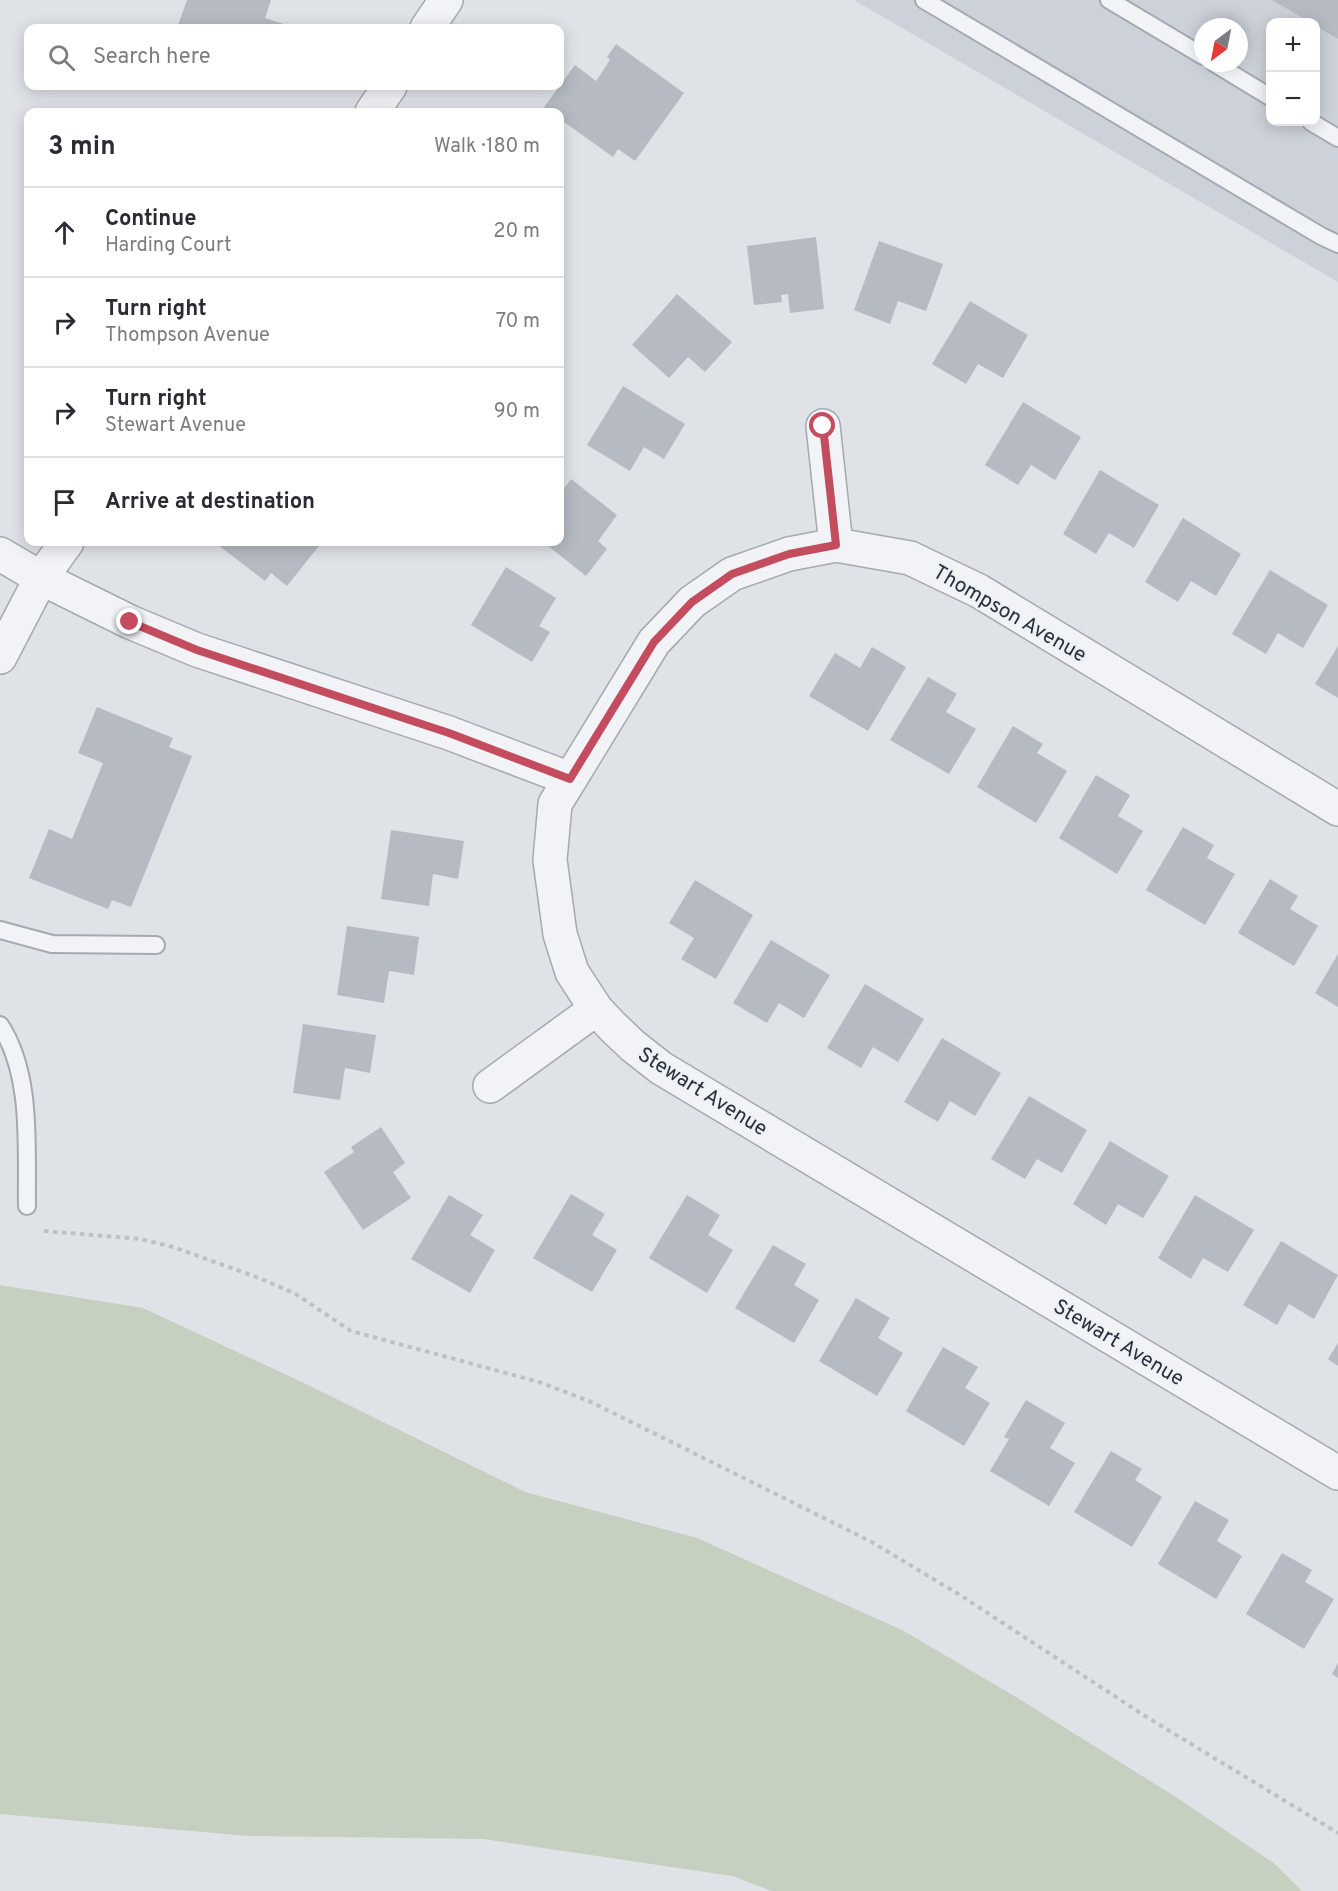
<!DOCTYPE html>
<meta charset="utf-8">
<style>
:root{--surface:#fff;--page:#f7f7f7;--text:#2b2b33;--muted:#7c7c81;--line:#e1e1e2}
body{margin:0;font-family:Overpass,sans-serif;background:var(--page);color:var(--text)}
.controls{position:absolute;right:18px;top:18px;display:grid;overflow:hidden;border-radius:12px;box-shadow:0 3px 15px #0003}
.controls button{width:54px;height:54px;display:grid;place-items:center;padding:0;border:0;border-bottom:2px solid var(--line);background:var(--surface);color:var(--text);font:30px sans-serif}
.compass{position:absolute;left:1194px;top:18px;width:54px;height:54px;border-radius:50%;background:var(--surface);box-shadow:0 3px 15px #0003;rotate:212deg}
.stop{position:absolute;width:18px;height:18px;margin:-14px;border:4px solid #c44c5f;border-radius:50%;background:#fff}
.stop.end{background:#c44c5f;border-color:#fff;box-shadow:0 2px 6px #0008}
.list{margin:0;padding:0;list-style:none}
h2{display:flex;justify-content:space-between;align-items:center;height:78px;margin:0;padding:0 24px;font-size:26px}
h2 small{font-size:20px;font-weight:400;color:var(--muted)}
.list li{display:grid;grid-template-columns:39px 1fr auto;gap:18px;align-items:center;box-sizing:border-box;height:90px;padding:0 24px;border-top:2px solid var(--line)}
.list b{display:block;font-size:22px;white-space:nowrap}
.list p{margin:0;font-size:20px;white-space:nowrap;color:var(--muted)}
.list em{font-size:20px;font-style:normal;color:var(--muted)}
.icon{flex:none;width:33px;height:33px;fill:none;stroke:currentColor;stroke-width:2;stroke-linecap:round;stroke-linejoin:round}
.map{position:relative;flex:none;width:1338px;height:1891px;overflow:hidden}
.search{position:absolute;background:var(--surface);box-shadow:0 3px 15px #0003;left:24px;top:24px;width:540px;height:66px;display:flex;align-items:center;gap:15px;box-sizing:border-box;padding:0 21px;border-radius:12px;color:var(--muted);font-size:22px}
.panel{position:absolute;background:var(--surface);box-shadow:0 3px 15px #0003;left:24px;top:108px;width:540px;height:438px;border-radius:12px}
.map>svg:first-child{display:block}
.built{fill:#cdd1d9;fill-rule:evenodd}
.green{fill:#c5d0c0}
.building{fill:#b6bbc3}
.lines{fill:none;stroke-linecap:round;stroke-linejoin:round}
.service-casing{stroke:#a5a9b1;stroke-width:20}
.minor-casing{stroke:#a5a9b1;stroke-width:36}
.path{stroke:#bdc0c6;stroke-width:4;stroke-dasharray:4.5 4.5;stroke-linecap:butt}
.service{stroke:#f1f3f6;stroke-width:16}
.minor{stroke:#f1f3f6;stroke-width:33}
.route{stroke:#c44c5f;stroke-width:8}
.labels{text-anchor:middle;stroke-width:4.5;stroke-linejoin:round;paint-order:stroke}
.street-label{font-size:21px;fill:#29303d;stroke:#eef1f5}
</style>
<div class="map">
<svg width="1338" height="1891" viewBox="0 0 1338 1891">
<rect width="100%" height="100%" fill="#dfe2e7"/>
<!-- built -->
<path class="built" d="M854,0H1338V282ZM1270,22H1316V122H1270ZM1203,27H1239V63H1203Z"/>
<!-- green -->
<path class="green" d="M0,1285L143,1308L306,1384L525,1492L697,1538L902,1630L1016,1697L1179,1799L1275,1864L1302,1891H772L732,1876L483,1839L248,1836L0,1814Z"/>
<!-- building -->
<path class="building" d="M187,0H271L265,18L290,26L289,28H177Z
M1272,0H1338V39L1316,26V22H1310Z
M616,44L684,93L635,161L618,149L613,157L560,119V112H551L544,107L575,65L596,81L610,60L607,57Z
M816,237L824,309L790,313L788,294L781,295L782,302L754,305L747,246Z
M879,241L943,264L926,311L898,301L890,324L854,310Z
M677,294L732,342L705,372L688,357L669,378L632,345Z
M970,301L1028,335L1003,378L978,364L966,384L932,364Z
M623,386L685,424L664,459L644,447L630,471L587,445Z
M1023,402L1081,437L1055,480L1031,465L1018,485L985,465Z
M1100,470L1159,505L1134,548L1109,533L1096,554L1063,534Z
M571,479L617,515L598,541L607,549L586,576L543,542H560V494Z
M1183,518L1241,554L1216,596L1191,581L1178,602L1145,582Z
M214,542H322L287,586L271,573L265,581Z
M506,567L556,598L539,626L550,632L532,662L471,625Z
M1270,570L1328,605L1303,648L1278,633L1266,654L1232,634Z
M1338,646V698L1315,684Z
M872,647L906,667L868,731L809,696L835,653L860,668Z
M928,677L957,694L946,712L976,729L949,774L890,740Z
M97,707L173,738L169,747L192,756L131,907L112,900L108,909L29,878L49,829L72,839L103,763L78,753Z
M1013,726L1043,744L1037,753L1067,771L1036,823L977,787Z
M1096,775L1130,795L1118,816L1143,831L1117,874L1059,838Z
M1183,827L1214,845L1207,858L1235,874L1205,925L1146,890Z
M391,830L464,841L458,879L433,874L429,906L381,899Z
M1270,879L1298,896L1290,909L1318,926L1294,966L1238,933Z
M695,880L753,915L716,979L681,959L694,938L669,923Z
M347,926L419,937L414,975L389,971L384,1003L337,995Z
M771,940L830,975L804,1018L779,1003L767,1023L733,1003Z
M1338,954V1007L1315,993Z
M865,984L924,1019L898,1062L873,1047L861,1068L827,1048Z
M303,1024L376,1035L370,1073L345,1068L340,1100L293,1093Z
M942,1038L1001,1073L975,1116L950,1101L938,1122L904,1102Z
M1029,1096L1087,1130L1062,1173L1037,1159L1025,1179L991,1159Z
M381,1127L405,1163L393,1172L411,1198L363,1230L324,1172L354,1152L351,1147Z
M1110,1141L1169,1176L1143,1218L1118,1204L1106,1225L1073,1204Z
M571,1194L605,1214L592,1235L617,1250L592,1292L533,1258Z
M449,1195L483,1215L470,1235L495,1250L470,1293L411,1259Z
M687,1195L720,1215L708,1235L733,1250L707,1293L649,1258Z
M1195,1195L1254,1230L1228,1272L1203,1258L1191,1279L1158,1258Z
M1281,1241L1338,1275L1314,1319L1289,1304L1277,1325L1243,1305Z
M773,1245L806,1264L794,1285L819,1300L794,1343L735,1308Z
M856,1298L890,1318L878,1338L903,1353L877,1396L819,1361Z
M1338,1343V1366L1328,1359Z
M943,1347L978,1367L965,1388L990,1403L964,1446L906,1411Z
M1026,1400L1065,1423L1050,1448L1075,1463L1049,1506L990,1471L1009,1439L1004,1437Z
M1111,1451L1142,1469L1135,1480L1162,1497L1132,1547L1074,1512Z
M1195,1501L1229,1520L1217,1541L1242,1556L1216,1599L1158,1564Z
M1282,1553L1312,1570L1305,1582L1334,1599L1304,1649L1246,1614Z
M1338,1663V1678L1332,1674Z"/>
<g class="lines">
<!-- service casing -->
<g class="service-casing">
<path id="service" d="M924,0L1321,236L1338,244
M1109,0L1203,56
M1214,63L1270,97
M1311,122L1338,138
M0,930L52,944L156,945
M0,1025C33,1075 26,1149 27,1206"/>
</g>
<!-- minor casing -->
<g class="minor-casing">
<path id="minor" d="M427,28L446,0
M372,112L390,86
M823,426L836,545
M0,554L41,578L130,622L197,650L449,733L570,779
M0,657L41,578L67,542
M1338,809L979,591L910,558L836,545L789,554L732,574L692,602L654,642L555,804L550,860L560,934L572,972L596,1009L612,1026L633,1046L661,1068L1338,1473
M490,1086L596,1009"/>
</g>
<!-- path -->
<path class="path" d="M44,1231L140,1239L173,1247L259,1278L294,1293L351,1331L539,1382L589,1401L870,1541L960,1595L1145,1716L1338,1833"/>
<!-- service -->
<use href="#service" class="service"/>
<!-- minor -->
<use href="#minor" class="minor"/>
</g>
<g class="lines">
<!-- route -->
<path class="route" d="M130,622L197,650L449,733L570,779L654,642L692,602L732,574L789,554L836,545L823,426"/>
</g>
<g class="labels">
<!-- street labels -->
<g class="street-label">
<text transform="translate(1010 613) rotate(30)" y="7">Thompson Avenue</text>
<text transform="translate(703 1091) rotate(32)" y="7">Stewart Avenue</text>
<text transform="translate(1119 1342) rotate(31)" y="7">Stewart Avenue</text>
</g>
</g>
</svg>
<div class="controls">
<button>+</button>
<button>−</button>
</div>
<svg class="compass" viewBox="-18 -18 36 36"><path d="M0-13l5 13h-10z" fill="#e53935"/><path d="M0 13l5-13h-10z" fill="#7c7c81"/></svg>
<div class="stop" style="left:823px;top:426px"></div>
<div class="stop end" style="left:130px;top:622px"></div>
<div class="search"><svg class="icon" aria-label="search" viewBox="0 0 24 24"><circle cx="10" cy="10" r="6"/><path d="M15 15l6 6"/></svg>Search here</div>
<section class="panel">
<h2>3 min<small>Walk · 180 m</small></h2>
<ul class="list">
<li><svg class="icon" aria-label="ahead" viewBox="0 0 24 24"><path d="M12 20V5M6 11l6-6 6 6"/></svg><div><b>Continue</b><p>Harding Court</p></div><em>20 m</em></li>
<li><svg class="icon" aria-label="right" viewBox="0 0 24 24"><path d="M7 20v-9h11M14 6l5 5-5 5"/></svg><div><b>Turn right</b><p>Thompson Avenue</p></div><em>70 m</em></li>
<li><svg class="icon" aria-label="right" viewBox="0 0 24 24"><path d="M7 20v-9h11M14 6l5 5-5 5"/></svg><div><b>Turn right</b><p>Stewart Avenue</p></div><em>90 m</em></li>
<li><svg class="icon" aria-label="arrive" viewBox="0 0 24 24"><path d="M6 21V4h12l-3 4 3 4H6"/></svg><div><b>Arrive at destination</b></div></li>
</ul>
</section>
</div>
